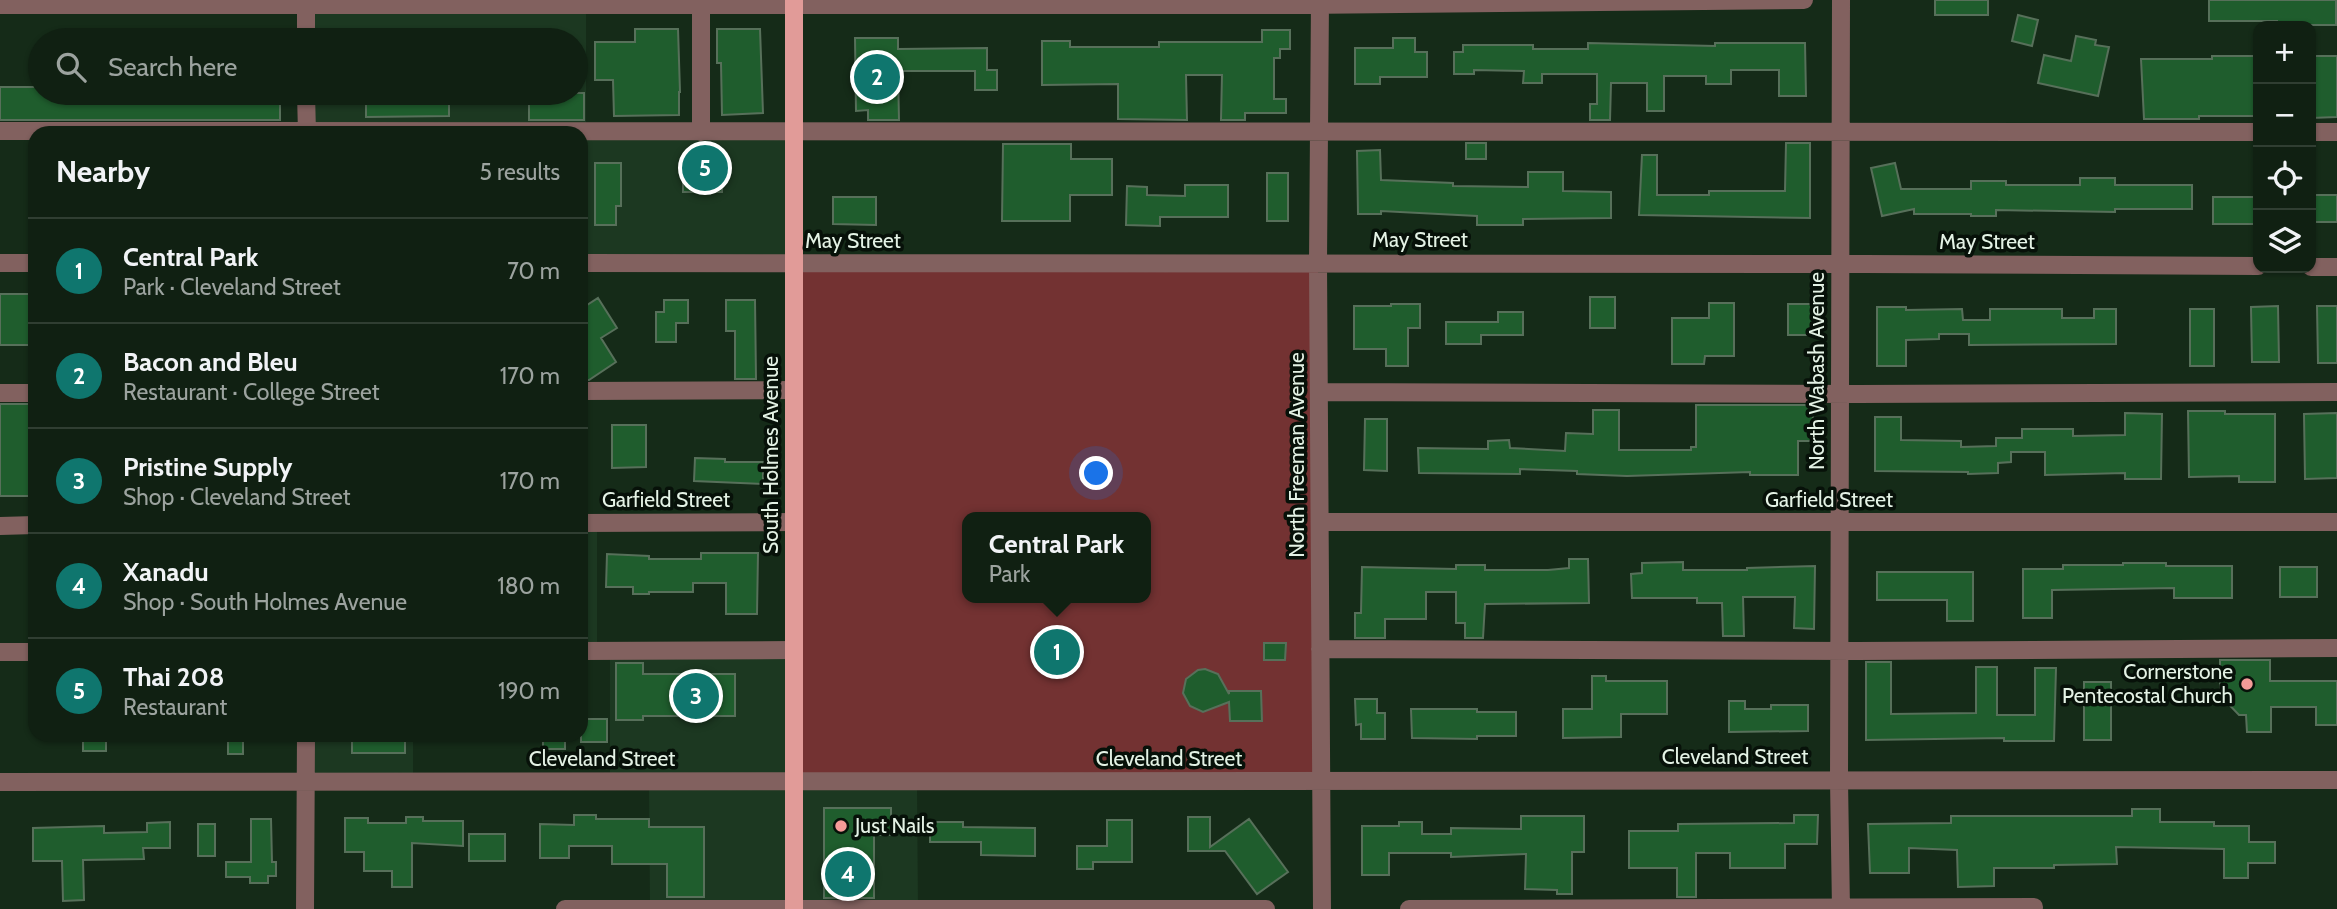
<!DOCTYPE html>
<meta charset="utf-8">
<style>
:root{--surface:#102012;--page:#1e2d20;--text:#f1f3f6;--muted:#9ca39f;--line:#303e32;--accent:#0f766e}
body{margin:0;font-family:Cabin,sans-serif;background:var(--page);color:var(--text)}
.controls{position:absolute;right:21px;top:21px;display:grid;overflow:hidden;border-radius:14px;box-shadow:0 2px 5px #0004}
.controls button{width:63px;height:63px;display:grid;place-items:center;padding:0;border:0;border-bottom:2px solid var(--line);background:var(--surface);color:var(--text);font:35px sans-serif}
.you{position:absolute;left:1097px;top:474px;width:24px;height:24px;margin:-18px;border:5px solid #fff;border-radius:50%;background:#1a73e8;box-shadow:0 0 0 10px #1a73e833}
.badge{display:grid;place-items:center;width:46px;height:46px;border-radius:50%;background:var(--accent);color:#fff;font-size:23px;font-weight:700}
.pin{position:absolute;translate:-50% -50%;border:4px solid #fff;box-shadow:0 2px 7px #0006}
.popup{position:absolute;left:962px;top:512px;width:189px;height:91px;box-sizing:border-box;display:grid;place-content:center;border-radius:14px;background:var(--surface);filter:drop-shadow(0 2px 5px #0005);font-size:23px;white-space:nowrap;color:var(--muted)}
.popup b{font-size:26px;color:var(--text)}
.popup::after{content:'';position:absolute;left:50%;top:100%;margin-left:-14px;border:14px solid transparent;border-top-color:var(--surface)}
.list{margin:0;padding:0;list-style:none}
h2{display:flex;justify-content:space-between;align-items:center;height:91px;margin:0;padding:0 28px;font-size:30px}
h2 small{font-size:23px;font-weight:400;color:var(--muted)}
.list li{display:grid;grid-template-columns:46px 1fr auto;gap:21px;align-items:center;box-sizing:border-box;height:105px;padding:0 28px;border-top:2px solid var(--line)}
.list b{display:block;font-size:26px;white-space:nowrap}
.list p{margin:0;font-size:23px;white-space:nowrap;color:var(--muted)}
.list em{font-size:23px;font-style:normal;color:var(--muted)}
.icon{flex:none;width:38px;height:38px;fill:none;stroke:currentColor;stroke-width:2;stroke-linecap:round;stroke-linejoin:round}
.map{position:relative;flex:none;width:2337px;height:909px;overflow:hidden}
.search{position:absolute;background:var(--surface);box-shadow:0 2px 5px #0004;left:28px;top:28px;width:560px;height:77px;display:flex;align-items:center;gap:18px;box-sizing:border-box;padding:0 24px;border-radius:38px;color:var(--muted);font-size:26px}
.panel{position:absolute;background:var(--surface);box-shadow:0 2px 5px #0004;left:28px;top:126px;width:560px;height:616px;border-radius:21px}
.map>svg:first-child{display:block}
.built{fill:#1c3821}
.green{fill:#733232;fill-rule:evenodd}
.building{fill:#1f5d2d;stroke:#57705a;stroke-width:2}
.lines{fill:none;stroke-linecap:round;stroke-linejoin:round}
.minor{stroke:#82615f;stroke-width:18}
.major{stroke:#e19b98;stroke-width:18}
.poi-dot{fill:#f59b98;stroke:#071109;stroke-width:2.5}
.labels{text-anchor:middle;stroke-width:7;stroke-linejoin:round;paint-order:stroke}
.street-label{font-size:21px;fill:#e4f2e5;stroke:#071109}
.poi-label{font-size:21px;fill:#e4f2e5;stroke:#071109;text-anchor:end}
</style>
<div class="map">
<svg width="2337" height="909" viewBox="0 0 2337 909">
<rect width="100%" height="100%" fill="#152b18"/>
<!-- built -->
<path class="built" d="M306,0L586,6V132H793V263H581V133H306V93H576V40H306Z
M581,523H597V651H581Z
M610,650H794L917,782L918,908L650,909L649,783L610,782Z
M306,735H413V782H306Z"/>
<!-- green -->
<path class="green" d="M793,263H1318L1320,782H795ZM968,517H1146V598H968Z"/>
<!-- building -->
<path class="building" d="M1935,0H1988V15H1935Z
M2209,0H2336V25H2277V21H2209Z
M2018,15L2038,20L2032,46L2012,41Z
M635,29H678L680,92H679V115L614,116L613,80H595V42H635Z
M717,29H760L763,113L722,115L721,63H717Z
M1262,30H1290V49H1280V58H1274V99H1286V113H1245V120H1221L1222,75H1186L1187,120L1118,119V84L1042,85V41H1070V47H1159V42H1262Z
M2076,36L2096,40L2095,45L2109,47L2098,96L2038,83L2044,55L2071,61Z
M855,38H898V49L987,48V70H997V90H975V71H898L899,120H868V110L856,111Z
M1393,38H1415V52H1427V77H1380V84H1355V48H1393Z
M1588,43L1715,46V43H1805L1806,96H1779V70H1731V84H1706V76H1664V111H1647V83H1611L1610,120H1590V104H1597V74H1542V83H1523L1524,71L1474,70V74H1454V52H1463V45H1533V49H1588Z
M2212,56H2258V116H2199V119H2144L2141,59H2212Z
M2311,56H2337V117L2311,118Z
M0,87H40V93H280V120H0Z
M366,93H449V116L366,117Z
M529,93H584V120H529Z
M1466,143H1486V159H1466Z
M1786,143H1810V218L1639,215L1642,155H1657V195H1709V191H1785Z
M1003,144H1071V159H1112V195H1070V221H1002Z
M1380,150L1381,180L1453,183V186L1528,187V172H1563V191L1611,192V218L1523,219V225H1477V216L1381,211V214H1358L1357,151Z
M688,152L723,153L722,192H683V166H687Z
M595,163H621V206H616V225H595Z
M1895,163L1901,189H1971V181H2006V185H2080V178H2115V185H2192V209H2115V212L1996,210V216H1971V214H1914V209L1882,216L1871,168Z
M1267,173H1288V221H1267Z
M1185,185H1228V217H1160V226L1126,225L1127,186L1147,187V195L1185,196Z
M2311,195H2337V222H2311Z
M833,197H876V225L833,224Z
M2213,197H2258V224H2213Z
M0,294H35V345H0Z
M1590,297H1615V328H1590Z
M598,298L617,328L601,338L616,362L589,380H581V309Z
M664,300H688V323H676V342H656V312H664Z
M726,300H755L756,379H735V331H726Z
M1709,303H1734V356H1705L1704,364H1672V318H1709Z
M1391,304H1420V328H1408V366H1386V349H1354V306H1391Z
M1788,304H1820V335H1788Z
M2278,306L2279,362H2252L2251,307Z
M2317,306H2337V363H2318Z
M1877,307H1906V310L1962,309L1963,320H1990V309H2062V318H2094V309H2116V344L1969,345V334H1939V339L1906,340V366H1877Z
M2190,309H2214V366H2190Z
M1498,312H1523V335H1481V344H1446V322H1498Z
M0,404H29V496H0Z
M1696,405H1813V441H1798V475H1750V472L1627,476L1577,474V471L1520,469V474L1419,473L1418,448L1488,449V441L1509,440L1510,448L1565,451L1566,433L1593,434V410H1619V450H1691V447H1696Z
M2188,411H2225V414H2275V482H2239V476L2189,477Z
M2125,413L2162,414L2161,479H2125V473L2045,475V452H2011V462L1998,463V473L1968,474V472L1875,471V417H1901V440L1961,441V447L1996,446V438H2022V429H2073V436L2125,435Z
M2337,413V478L2305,479L2304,414Z
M1365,419H1387V471L1364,470Z
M612,425H646V467L612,468Z
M695,458L725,459V462H763V484L694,481Z
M701,553H758L757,614H726V583H693V592H649V594H633V587H606L607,554L649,556V559H701Z
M1569,559H1588L1589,603L1485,604L1483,638H1465V623H1456V592H1426V619H1385V638H1355V613H1361L1362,567L1456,569V565H1485V570H1548L1569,568Z
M1683,562V570H1747V568L1815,566L1814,629L1794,628L1795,597H1743L1744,636H1723L1722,603H1697V598H1632L1631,574L1642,573V563Z
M2123,563H2166V566H2232V598H2174V588L2052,590V618H2023V569H2063V565H2123Z
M2280,567H2317V597H2280Z
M1877,572H1973V621H1947V600H1877Z
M1264,643H1286L1285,660H1264Z
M2220,660H2270V681H2337V725H2316V707H2271V732H2247L2246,715H2239L2220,695Z
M1866,662H1891V714L1976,713V667H1997V715H2035V668H2056L2054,741H2004V738L1866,740Z
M616,663H643V674H735V716H643V720H616Z
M1205,669L1218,674L1229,694V691H1261L1262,721H1230L1229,702L1203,712L1190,706L1183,693L1186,679L1198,670Z
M1592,676H1606V681H1667V714H1621V737L1563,738V709H1592Z
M2084,682H2111V740H2084Z
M1355,699H1377V713H1385V739H1361V724L1356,725Z
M1729,701H1745V709H1771V705H1808V731L1729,732Z
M1411,709H1477V712H1516V736H1477V739L1412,738Z
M581,719H607V742H581Z
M83,735H106V751H83Z
M228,735H243V754H228Z
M352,735H405V753H352Z
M543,735H565V749H543Z
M824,808H891V835H874V898H824Z
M2132,809H2160V822H2214V826H2249V842H2275V863H2248V878H2224V849L2116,847L2117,864L2054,865V868H1994V886L1958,887L1957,850L1909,848V873H1870L1868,824L1951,823V816H2132Z
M574,815H596V819H649V827H704V897H667V864H612V846H569V858H540V824L574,825Z
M1794,815H1818L1817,844H1785V868H1730V853H1696V897H1677V868H1629V831H1678V824L1794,823Z
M1521,816H1584V852H1572V894H1557V890L1525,889L1526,854L1451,857V853H1389V875H1362V826H1399V822H1422V834H1451V828L1521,829Z
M406,817H423V821H463V846L412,843V887H392V871H364V852H345V818H368V823H406Z
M1188,817H1210V847L1249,819L1288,872L1257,894L1225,851H1188Z
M251,819H271L272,862H276V876H268V883H250V877H226V862H251Z
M1107,820H1132V862H1093V869H1077V846H1107Z
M170,822V848H143L144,859L83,860L84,900L63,901L62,861H33V828L104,826V833L147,832V823Z
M930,822H963V827L1035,828V856L981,855V842H930Z
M198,824H215V856H198Z
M469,834H505V861H469Z"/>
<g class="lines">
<!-- minor -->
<path class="minor" d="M306,0V40
M1320,0L1318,263L1322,909
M1841,0L1839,780L1841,909
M0,5H1300L1804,0
M306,93L307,133
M0,131L2258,132
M701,132V5
M2311,132H2337
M0,263H35
M581,263L1864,264L2258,266
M2311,267H2337
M581,391L793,390
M1320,392L1858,394L2337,392
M0,393H35
M1321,522H2337
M581,523L794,522
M0,526L35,525
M1320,649L1857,651L2337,648
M581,651L794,650
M0,652H35
M0,782L2337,780
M305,909L306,735
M565,909H1266
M1409,909L2034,907"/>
<!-- major -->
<path class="major" d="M794,0V909"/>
</g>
<!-- markers -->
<g class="poi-dot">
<circle cx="2247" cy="684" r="7"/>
<circle cx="841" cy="826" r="7"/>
</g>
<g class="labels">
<!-- street labels -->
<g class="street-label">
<text x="1420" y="247">May Street</text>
<text x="853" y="248">May Street</text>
<text x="1987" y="249">May Street</text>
<text transform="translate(1817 371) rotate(-90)" y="7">North Wabash Avenue</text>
<text transform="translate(771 455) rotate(-90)" y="7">South Holmes Avenue</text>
<text transform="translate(1297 455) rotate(-90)" y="7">North Freeman Avenue</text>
<text x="666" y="507">Garfield Street</text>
<text x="1829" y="507">Garfield Street</text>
<text x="1735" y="764">Cleveland Street</text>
<text x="602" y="766">Cleveland Street</text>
<text x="1169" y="766">Cleveland Street</text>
</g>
<!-- poi labels -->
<g class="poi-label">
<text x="2233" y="679">Cornerstone<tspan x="2233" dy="24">Pentecostal Church</tspan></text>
<text x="855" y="833" text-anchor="start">Just Nails</text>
</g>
</g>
</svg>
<div class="controls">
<button>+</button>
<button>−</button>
<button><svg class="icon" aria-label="locate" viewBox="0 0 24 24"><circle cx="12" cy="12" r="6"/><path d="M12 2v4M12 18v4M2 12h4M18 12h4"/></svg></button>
<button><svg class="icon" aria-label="layers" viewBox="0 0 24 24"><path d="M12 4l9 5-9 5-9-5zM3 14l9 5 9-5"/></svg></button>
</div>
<div class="you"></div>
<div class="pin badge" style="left:1057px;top:652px">1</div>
<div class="popup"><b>Central Park</b>Park</div>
<div class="pin badge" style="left:877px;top:77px">2</div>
<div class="pin badge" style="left:696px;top:696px">3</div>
<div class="pin badge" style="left:848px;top:874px">4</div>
<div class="pin badge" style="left:705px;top:168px">5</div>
<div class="search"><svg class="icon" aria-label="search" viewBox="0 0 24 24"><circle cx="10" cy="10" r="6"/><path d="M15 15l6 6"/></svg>Search here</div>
<section class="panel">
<h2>Nearby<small>5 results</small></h2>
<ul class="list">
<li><span class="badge">1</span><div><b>Central Park</b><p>Park · Cleveland Street</p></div><em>70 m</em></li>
<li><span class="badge">2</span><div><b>Bacon and Bleu</b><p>Restaurant · College Street</p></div><em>170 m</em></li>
<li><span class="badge">3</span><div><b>Pristine Supply</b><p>Shop · Cleveland Street</p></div><em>170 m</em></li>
<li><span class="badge">4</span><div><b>Xanadu</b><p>Shop · South Holmes Avenue</p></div><em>180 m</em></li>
<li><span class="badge">5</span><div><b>Thai 208</b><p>Restaurant</p></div><em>190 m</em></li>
</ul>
</section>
</div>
